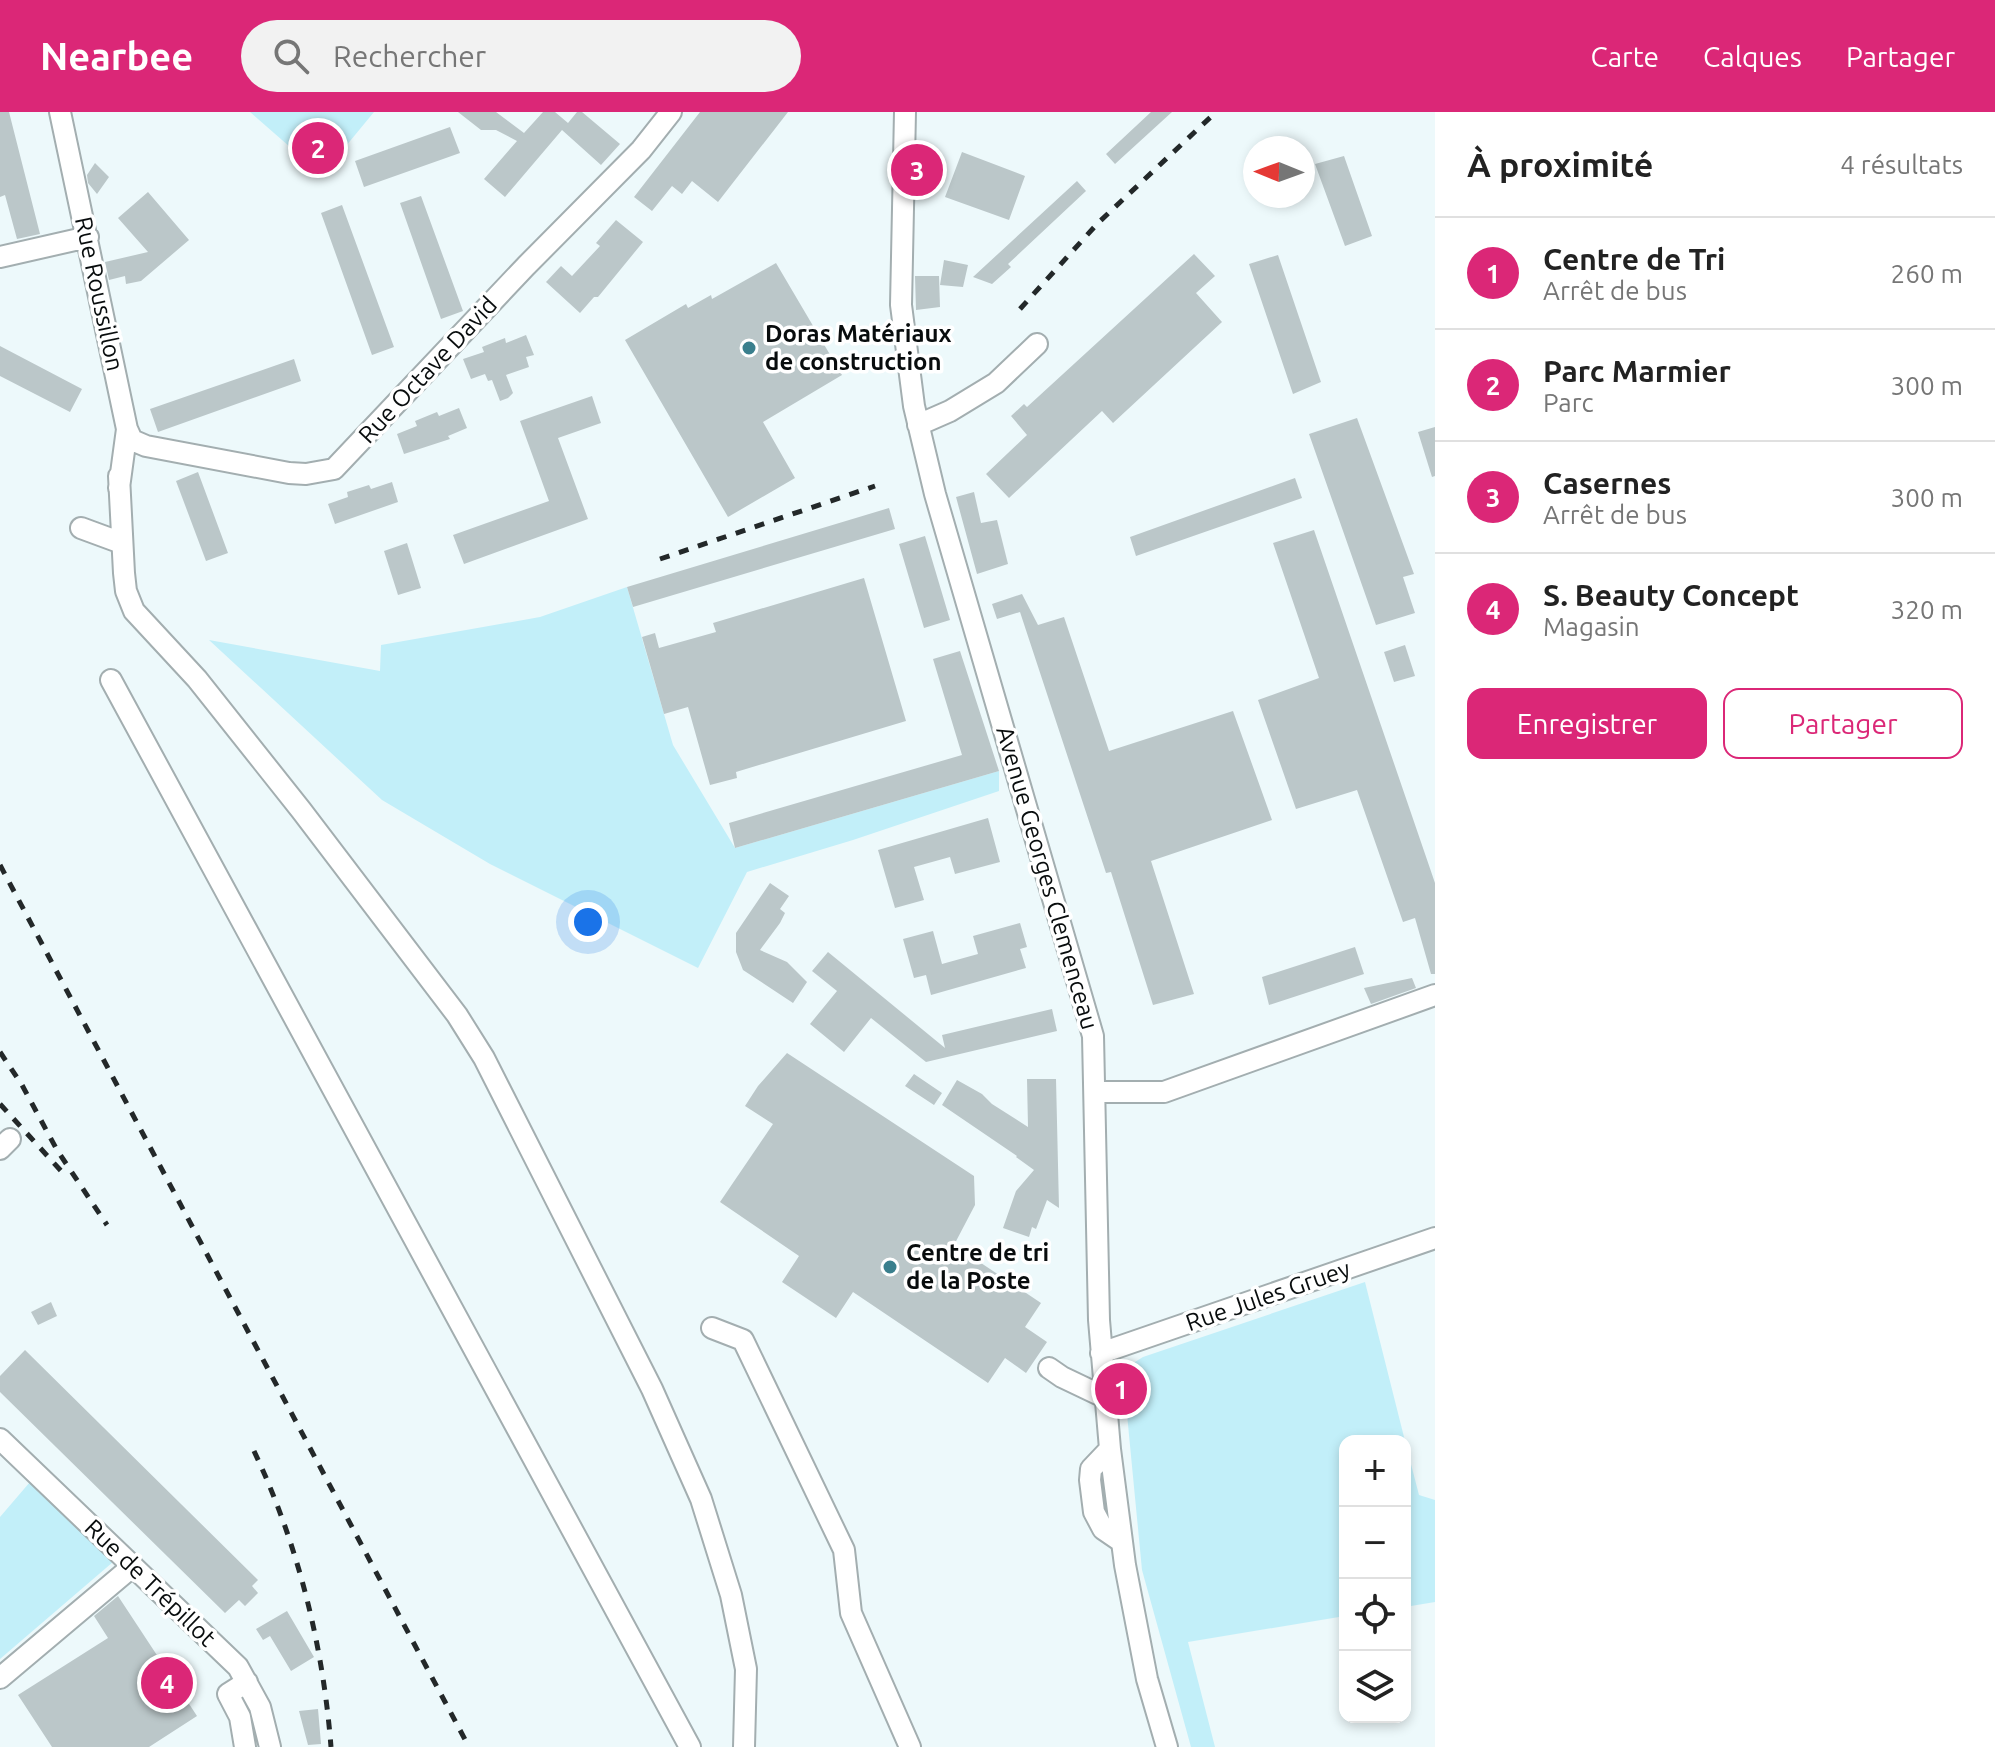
<!DOCTYPE html>
<html lang="fr">
<meta charset="utf-8">
<style>
:root{--surface:#fff;--page:#f2f2f2;--text:#222;--muted:#767676;--line:#e0e0e0;--accent:#db2777}
body{margin:0;font-family:Ubuntu,sans-serif;background:var(--page);color:var(--text)}
.controls{position:absolute;right:24px;bottom:24px;display:grid;overflow:hidden;border-radius:16px;box-shadow:0 4px 12px #0003}
.controls button{width:72px;height:72px;display:grid;place-items:center;padding:0;border:0;border-bottom:2px solid var(--line);background:var(--surface);color:var(--text);font:40px sans-serif}
.compass{position:absolute;left:1243px;top:24px;width:72px;height:72px;border-radius:50%;background:var(--surface);box-shadow:0 4px 12px #0003;rotate:271deg}
.you{position:absolute;left:588px;top:810px;width:28px;height:28px;margin:-20px;border:6px solid #fff;border-radius:50%;background:#1a73e8;box-shadow:0 0 0 12px #1a73e833}
.badge{display:grid;place-items:center;width:52px;height:52px;border-radius:50%;background:var(--accent);color:#fff;font-size:26px;font-weight:700}
.pin{position:absolute;translate:-50% -50%;border:4px solid #fff;box-shadow:0 2px 8px #0006}
.list{margin:0;padding:0;list-style:none}
h2{display:flex;justify-content:space-between;align-items:center;height:104px;margin:0;padding:0 32px;font-size:34px}
h2 small{font-size:26px;font-weight:400;color:var(--muted)}
.list li{display:grid;grid-template-columns:52px 1fr auto;gap:24px;align-items:center;box-sizing:border-box;height:112px;padding:0 32px;border-top:2px solid var(--line)}
.list b{display:block;font-size:30px;white-space:nowrap}
.list p{margin:0;font-size:26px;white-space:nowrap;color:var(--muted)}
.list em{font-size:26px;font-style:normal;color:var(--muted)}
.actions{display:flex;gap:16px;padding:24px 32px}
.actions a{flex:1;padding:18px 0;border:2px solid var(--accent);border-radius:16px;text-align:center;font-size:28px;color:var(--accent)}
.actions .main{background:var(--accent);color:#fff}
.icon{flex:none;width:44px;height:44px;fill:none;stroke:currentColor;stroke-width:2;stroke-linecap:round;stroke-linejoin:round}
.map{position:relative;flex:none;width:1435px;height:1635px;overflow:hidden}
header{display:flex;align-items:center;gap:48px;box-sizing:border-box;height:112px;padding:0 40px;background:var(--accent);color:#fff}
header strong{font-size:38px}
nav{display:flex;gap:44px;margin-inline-start:auto;font-size:28px}
.search{width:560px;height:72px;background:var(--page);display:flex;align-items:center;gap:20px;box-sizing:border-box;padding:0 28px;border-radius:44px;color:var(--muted);font-size:30px}
main{display:flex}
aside{flex:1;background:var(--surface)}
.map>svg:first-child{display:block}
.green{fill:#c2eff9}
.building{fill:#bbc7c9}
.lines{fill:none;stroke-linecap:round;stroke-linejoin:round}
.minor-casing{stroke:#a3aeb0;stroke-width:24}
.minor{stroke:#fff;stroke-width:20}
.rail{stroke:#232829;stroke-width:5;stroke-dasharray:10 10;stroke-linecap:butt}
.poi-dot{fill:#3a7f8d;stroke:#fff;stroke-width:3}
.labels{text-anchor:middle;stroke-width:7;stroke-linejoin:round;paint-order:stroke}
.street-label{font-size:24px;fill:#080c0d;stroke:#fff}
.poi-label{font-size:24px;font-weight:bold;fill:#080c0d;stroke:#fff;text-anchor:start}
</style>
<header>
<strong>Nearbee</strong>
<div class="search"><svg class="icon" aria-label="search" viewBox="0 0 24 24"><circle cx="10" cy="10" r="6"/><path d="M15 15l6 6"/></svg>Rechercher</div>
<nav><a>Carte</a><a>Calques</a><a>Partager</a></nav>
</header>
<main>
<div class="map">
<svg width="1435" height="1635" viewBox="0 0 1435 1635">
<rect width="100%" height="100%" fill="#edf9fb"/>
<!-- green -->
<path class="green" d="M250,0H374L322,63Z
M627,475L673,633L735,736L999,659V679L853,728L747,760L698,856L490,752L382,688L209,528L380,559L381,533L540,505Z
M1365,1170L1405,1329H1345V1504L1188,1530L1215,1635H1191L1142,1458L1124,1271L1135,1250L1143,1245Z
M1405,1329L1419,1383L1435,1388V1490L1405,1495Z
M30,1370L113,1450L0,1547V1405Z"/>
<!-- building -->
<path class="building" d="M0,0H9L40,122L17,127L5,83L0,85Z
M458,0H496L524,21L543,0H555L568,11L577,0H582L620,32L601,53L562,18L505,85L484,67L517,29L496,18H481Z
M700,0H788L718,90L692,69L682,82L672,74L652,99L634,85Z
M1151,0H1172L1115,52L1106,42Z
M450,15L460,41L364,75L355,49Z
M962,40L1025,64L1009,108L945,85Z
M1344,44L1372,124L1345,134L1315,52Z
M95,51L109,65L97,82L88,71L87,63Z
M1077,69L1086,79L1008,152L1011,155L992,172L973,165Z
M148,80L189,128L141,169L126,172L125,164L109,168L105,150L148,140L118,106Z
M421,84L463,199L441,207L400,91Z
M342,93L394,235L372,243L321,101Z
M616,108L643,130L598,185H594L580,201L546,170L561,154L572,164L600,134L596,131Z
M1194,142L1215,164L1196,181L1222,210L1113,311L1102,299L1009,386L986,362L1027,323L1011,304L1024,292L1027,295Z
M1278,143L1321,270L1293,282L1249,152Z
M944,148L968,153L963,175L940,173Z
M776,151L842,263L763,310L795,366L728,405L625,228L686,192L688,196L711,183L712,187Z
M915,164H939L940,195L916,198Z
M526,223L534,243L526,245L529,255L506,263L513,281L508,286L500,289L492,268L488,269L485,262L471,267L463,247L484,240L482,235L505,226L506,231Z
M0,234L82,277L70,300L0,264Z
M294,247L301,269L158,320L150,297Z
M592,284L601,311L558,326L588,407L464,452L453,423L549,389L520,309Z
M459,296L467,316L448,324L450,327L404,342L397,322L417,314L415,309L437,300L439,304Z
M1357,306L1414,462L1403,465L1415,501L1376,513L1309,322Z
M1435,315V364L1432,365L1418,320Z
M198,360L228,441L206,449L176,369Z
M1295,366L1302,386L1136,444L1130,425Z
M392,370L398,390L335,412L328,392L348,385L347,380L369,373L371,377Z
M974,380L981,411L997,408L1008,452L977,462L956,385Z
M889,396L895,417L633,495L627,475Z
M1314,418L1435,771V862H1431L1415,806L1403,810L1357,678L1296,697L1258,588L1319,566L1273,431Z
M925,424L950,508L924,516L899,432Z
M407,431L421,476L398,483L384,439Z
M864,466L906,609L736,660L737,666L710,673L688,595L664,602L642,525L655,521L659,536L716,520L713,511Z
M1022,482L1038,513L1064,505L1109,639L1233,599L1272,708L1151,749L1194,882L1153,893L1111,760L1106,761L1020,500L997,507L992,492Z
M1405,533L1415,564L1394,570L1384,540Z
M960,539L999,659L735,736L729,711L962,643L933,547Z
M988,706L1000,750L955,762L950,745L914,755L924,788L895,796L878,738Z
M770,771L789,784L780,797L785,801L780,811L760,838L787,850L807,870L793,891L743,858L736,840V821Z
M1020,811L1027,835L1020,837L1026,856L931,883L926,863L914,866L903,827L933,819L942,852L978,842L973,824Z
M1355,835L1364,862L1269,893L1262,865Z
M828,840L945,936L942,923L1052,897L1057,919L926,950L871,906L844,940L810,912L837,879L812,859Z
M1412,866L1416,876L1371,892L1364,876Z
M787,941L974,1064L975,1093L954,1133L1041,1191L1025,1215L1047,1230L1026,1261L1005,1246L988,1271L853,1180L836,1206L782,1170L799,1144L720,1090L773,1012L745,994L758,974Z
M914,962L942,981L934,993L905,974Z
M1027,967H1056L1059,1096L1047,1088L1036,1117L1032,1115L1029,1125L1003,1116L1016,1079L1034,1058L1016,1045L1017,1044L942,993L957,968L982,982L992,992L1028,1015Z
M51,1190L57,1204L38,1213L31,1200Z
M25,1238L258,1468L252,1474L258,1481L245,1494L239,1488L225,1501L0,1280V1264Z
M118,1484L197,1604L149,1635H52L18,1583L108,1526L94,1504Z
M287,1499L314,1545L291,1559L270,1524L263,1528L256,1517Z
M318,1597L321,1632L308,1633L299,1599Z"/>
<g class="lines">
<!-- minor casing -->
<g class="minor-casing">
<path id="minor" d="M60,0L127,317L119,376
M905,0L901,193L914,294L935,382L1093,924L1099,1208L1110,1337L1125,1453L1147,1567L1167,1635
M0,145L88,125
M918,313L950,299L996,271L1037,232
M127,317L132,328L146,334L289,361L306,362L334,357L526,154L641,38L671,0
M119,364L124,461L126,479L134,499L197,567L301,698L457,903L484,946L652,1277L701,1387L731,1483L746,1557L744,1635
M81,416L119,430
M111,568L690,1635
M1095,980H1164L1435,883
M0,1037L10,1027
M712,1216L743,1228L844,1438L851,1501L910,1635
M1101,1241L1435,1126
M1049,1256L1062,1265L1106,1286
M0,1327L238,1555L260,1595L270,1635
M1110,1337L1091,1357L1090,1368L1094,1400L1103,1417L1122,1430
M0,1566L133,1454
M245,1635L240,1605L228,1582L247,1570"/>
</g>
<!-- minor -->
<use href="#minor" class="minor"/>
<!-- rail -->
<path class="rail" d="M1020,197L1098,111L1216,0
M660,447L875,374
M0,753L469,1635
M0,940L22,973L57,1038L107,1113
M0,992L63,1061
M254,1339C298,1432 323,1533 331,1635"/>
</g>
<!-- markers -->
<g class="poi-dot">
<circle cx="749" cy="236" r="8"/>
<circle cx="890" cy="1155" r="8"/>
</g>
<g class="labels">
<!-- street labels -->
<g class="street-label">
<text transform="translate(99 182) rotate(78)" y="8">Rue Roussillon</text>
<text transform="translate(428 258) rotate(-47)" y="8">Rue Octave David</text>
<text transform="translate(1047 766) rotate(74)" y="8">Avenue Georges Clemenceau</text>
<text transform="translate(1268 1184) rotate(-19)" y="8">Rue Jules Gruey</text>
<text transform="translate(150 1471) rotate(44)" y="8">Rue de Trépillot</text>
</g>
<!-- poi labels -->
<g class="poi-label">
<text x="765" y="230">Doras Matériaux<tspan x="765" dy="28">de construction</tspan></text>
<text x="906" y="1149">Centre de tri<tspan x="906" dy="28">de la Poste</tspan></text>
</g>
</g>
</svg>
<div class="controls">
<button>+</button>
<button>−</button>
<button><svg class="icon" aria-label="locate" viewBox="0 0 24 24"><circle cx="12" cy="12" r="6"/><path d="M12 2v4M12 18v4M2 12h4M18 12h4"/></svg></button>
<button><svg class="icon" aria-label="layers" viewBox="0 0 24 24"><path d="M12 4l9 5-9 5-9-5zM3 14l9 5 9-5"/></svg></button>
</div>
<svg class="compass" viewBox="-18 -18 36 36"><path d="M0-13l5 13h-10z" fill="#e53935"/><path d="M0 13l5-13h-10z" fill="#767676"/></svg>
<div class="you"></div>
<div class="pin badge" style="left:1121px;top:1277px">1</div>
<div class="pin badge" style="left:318px;top:36px">2</div>
<div class="pin badge" style="left:917px;top:58px">3</div>
<div class="pin badge" style="left:167px;top:1571px">4</div>
</div>
<aside>
<h2>À proximité<small>4 résultats</small></h2>
<ul class="list">
<li><span class="badge">1</span><div><b>Centre de Tri</b><p>Arrêt de bus</p></div><em>260 m</em></li>
<li><span class="badge">2</span><div><b>Parc Marmier</b><p>Parc</p></div><em>300 m</em></li>
<li><span class="badge">3</span><div><b>Casernes</b><p>Arrêt de bus</p></div><em>300 m</em></li>
<li><span class="badge">4</span><div><b>S. Beauty Concept</b><p>Magasin</p></div><em>320 m</em></li>
</ul>
<div class="actions"><a class="main">Enregistrer</a><a>Partager</a></div>
</aside>
</main>
